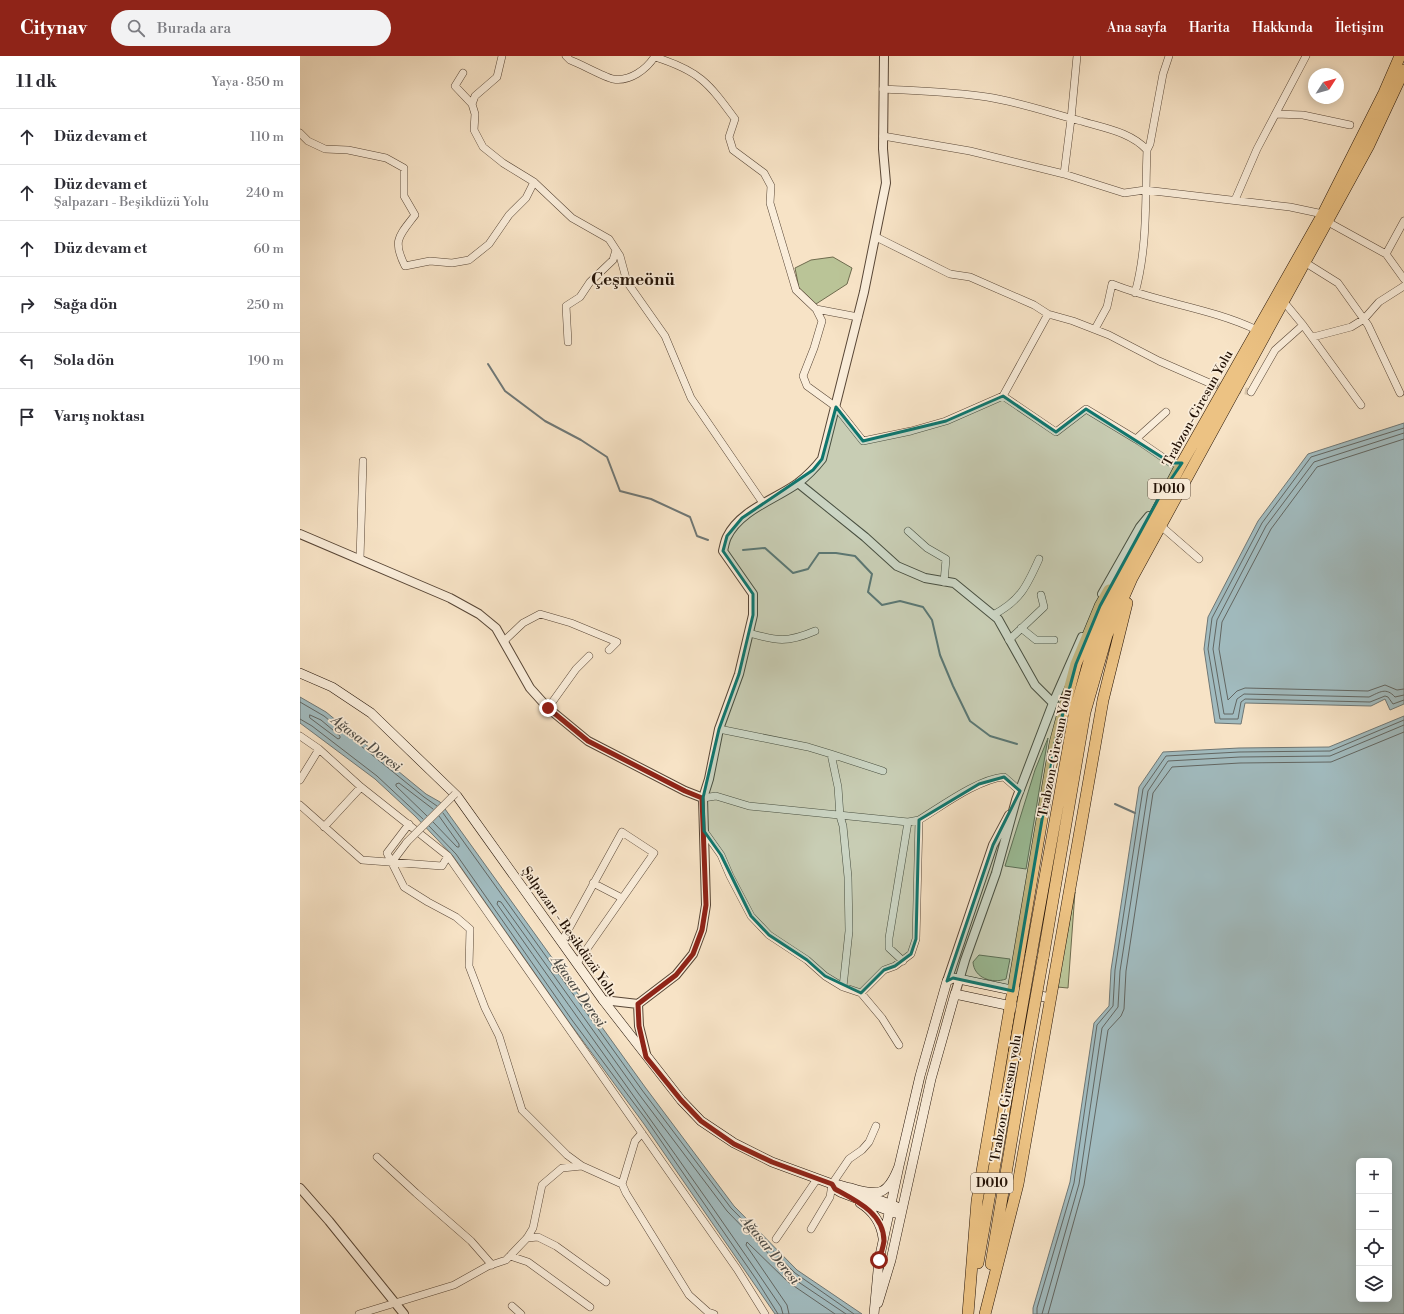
<!DOCTYPE html>
<html lang="tr">
<meta charset="utf-8">
<style>
:root{--surface:#fff;--page:#f2f2f3;--text:#2b2b33;--muted:#7c7c81;--line:#e1e1e2;--accent:#8f2418}
body{margin:0;font-family:"Libre Bodoni",serif;background:var(--page);color:var(--text)}
.controls{position:absolute;right:12px;bottom:12px;display:grid;overflow:hidden;border-radius:6px;box-shadow:0 2px 10px #0003}
.controls button{width:36px;height:36px;display:grid;place-items:center;padding:0;border:0;border-bottom:1px solid var(--line);background:var(--surface);color:var(--text);font:20px sans-serif}
.compass{position:absolute;left:1008px;top:12px;width:36px;height:36px;border-radius:50%;background:var(--surface);box-shadow:0 2px 10px #0003;rotate:54deg}
.stop{position:absolute;width:12px;height:12px;margin:-9px;border:3px solid #8f2418;border-radius:50%;background:#fff}
.stop.end{background:#8f2418;border-color:#fff;box-shadow:0 1px 4px #0008}
.list{margin:0;padding:0;list-style:none}
h2{display:flex;justify-content:space-between;align-items:center;height:52px;margin:0;padding:0 16px;font-size:17px}
h2 small{font-size:13px;font-weight:400;color:var(--muted)}
.list li{display:grid;grid-template-columns:26px 1fr auto;gap:12px;align-items:center;box-sizing:border-box;height:56px;padding:0 16px;border-top:1px solid var(--line)}
.list b{display:block;font-size:15px;white-space:nowrap}
.list p{margin:0;font-size:13px;white-space:nowrap;color:var(--muted)}
.list em{font-size:13px;font-style:normal;color:var(--muted)}
.icon{flex:none;width:22px;height:22px;fill:none;stroke:currentColor;stroke-width:2;stroke-linecap:round;stroke-linejoin:round}
.map{position:relative;flex:none;width:1104px;height:1258px;overflow:hidden}
header{display:flex;align-items:center;gap:24px;box-sizing:border-box;height:56px;padding:0 20px;background:var(--accent);color:#fff}
header strong{font-size:19px}
nav{display:flex;gap:22px;margin-inline-start:auto;font-size:14px}
.search{width:280px;height:36px;background:var(--page);display:flex;align-items:center;gap:10px;box-sizing:border-box;padding:0 14px;border-radius:22px;color:var(--muted);font-size:15px}
main{display:flex}
aside{flex:1;background:var(--surface)}
.map>svg:first-child{display:block}
.green{fill:#bac497;stroke:#6e6b4e}
.water{fill:#a1bbbf;stroke:#6f7775;fill-rule:evenodd}
.lines{fill:none;stroke-linecap:round;stroke-linejoin:round}
.shore{stroke:#626662;stroke-width:1}
.stream{stroke:#6f7775;stroke-width:2}
.minor-tunnel{stroke:#d7c4a9;stroke-width:7;stroke-dasharray:7 3.5;stroke-linecap:butt}
.minor-casing{stroke:#584636;stroke-width:8}
.tertiary-casing{stroke:#584636;stroke-width:10}
.secondary-casing{stroke:#231206;stroke-width:10}
.trunk-casing{stroke:#231206;stroke-width:12}
.minor{stroke:#faedda;stroke-width:7}
.tertiary{stroke:#faedda;stroke-width:8}
.secondary{stroke:#faedda;stroke-width:9}
.trunk{stroke:#ecc283;stroke-width:11}
.minor-bridge-casing{stroke:#584636;stroke-width:8;stroke-linecap:butt}
.trunk-bridge-casing{stroke:#231206;stroke-width:12;stroke-linecap:butt}
.minor-bridge{stroke:#faedda;stroke-width:7}
.trunk-bridge{stroke:#ecc283;stroke-width:11}
.route{stroke:#8f2418;stroke-width:5}
.marked{fill:#0f766e;fill-opacity:0.2;stroke:#0f766e;stroke-width:3;stroke-linejoin:round}
.labels{text-anchor:middle;stroke-width:3.5;stroke-linejoin:round;paint-order:stroke}
.shield{fill:#faedda;stroke:#645446;stroke-width:1}
.shield-label{font-size:12px;font-weight:bold;fill:#231206}
.street-label{font-size:13px;fill:#231206;stroke:#faedda}
.water-label{font-size:14px;font-style:italic;fill:#4f4d47;stroke:#faedda}
.district-label{font-size:17px;font-weight:bold;fill:#231206;stroke:#faedda}
</style>
<header>
<strong>Citynav</strong>
<div class="search"><svg class="icon" aria-label="search" viewBox="0 0 24 24"><circle cx="10" cy="10" r="6"/><path d="M15 15l6 6"/></svg>Burada ara</div>
<nav><a>Ana sayfa</a><a>Harita</a><a>Hakkında</a><a>İletişim</a></nav>
</header>
<main>
<aside>
<h2>11 dk<small>Yaya · 850 m</small></h2>
<ul class="list">
<li><svg class="icon" aria-label="ahead" viewBox="0 0 24 24"><path d="M12 20V5M6 11l6-6 6 6"/></svg><div><b>Düz devam et</b></div><em>110 m</em></li>
<li><svg class="icon" aria-label="ahead" viewBox="0 0 24 24"><path d="M12 20V5M6 11l6-6 6 6"/></svg><div><b>Düz devam et</b><p>Şalpazarı - Beşikdüzü Yolu</p></div><em>240 m</em></li>
<li><svg class="icon" aria-label="ahead" viewBox="0 0 24 24"><path d="M12 20V5M6 11l6-6 6 6"/></svg><div><b>Düz devam et</b></div><em>60 m</em></li>
<li><svg class="icon" aria-label="right" viewBox="0 0 24 24"><path d="M7 20v-9h11M14 6l5 5-5 5"/></svg><div><b>Sağa dön</b></div><em>250 m</em></li>
<li><svg class="icon" aria-label="left" viewBox="0 0 24 24"><path d="M17 20v-9H6M10 6l-5 5 5 5"/></svg><div><b>Sola dön</b></div><em>190 m</em></li>
<li><svg class="icon" aria-label="arrive" viewBox="0 0 24 24"><path d="M6 21V4h12l-3 4 3 4H6"/></svg><div><b>Varış noktası</b></div></li>
</ul>
</aside>
<div class="map">
<svg width="1104" height="1258" viewBox="0 0 1104 1258">
<rect width="100%" height="100%" fill="#f7e3c6"/>
<filter id="stains"><feTurbulence type="fractalNoise" baseFrequency=".005" numOctaves="4"/><feColorMatrix values="0 0 0 0 .2 0 0 0 0 .09 0 0 0 0 .02 0 0 0 .5 -.17"/></filter>
<radialGradient id="worn" r=".72"><stop offset=".6" stop-color="#630" stop-opacity="0"/><stop offset="1" stop-color="#630" stop-opacity=".3"/></radialGradient>
<!-- green -->
<path class="green" d="M533,201L552,212L547,228L516,248L499,232L495,212L511,204Z
M748,682L726,813L705,810L735,714Z
M775,836L768,932L757,931Z
M679,899L710,903L706,923C692,928 674,922 673,906Z"/>
<!-- water -->
<path class="water" d="M1104,367V648L1090,654L1085,643L1071,650L945,647L941,668L915,667L904,593L908,561L958,465L1008,398Z
M0,641L26,656L126,738L140,746L345,1031L434,1150L497,1214L562,1258H475L344,1068L269,966L153,800L115,760L75,723L0,667Z
M1104,660V1258H733V1252L770,1126L794,967L809,950L811,914L839,731L863,696L939,692L1029,691ZM1059,1105H1089V1243H1059Z"/>
<g class="lines">
<!-- shore -->
<path class="shore" d="M1104,372L1011,401L962,467L912,562L908,593L920,663H938L941,646L945,643L1070,646L1085,640L1088,641L1093,648L1104,644
M1104,377L1014,406L966,470L917,564L913,593L924,658H933L937,643L944,638L1069,641C1080,636 1086,631 1095,641L1104,639
M1104,383L1017,411L971,473L922,566L919,593L928,644L937,635L945,632L1068,635L1085,629L1097,634L1104,633
M0,646L24,660L124,741L137,750
M10,659L21,664L40,680V682L38,683L10,662Z
M0,663L12,670L77,720L123,763
M143,757L342,1034L431,1152L495,1217L554,1258
M127,760L96,730V728L99,727L133,753
M133,766L157,791H159V788L139,760
M129,770L156,798L272,964L348,1066L456,1223L478,1258
M483,1258L481,1251C389,1115 292,983 197,848L198,845L201,846L338,1037L427,1155L491,1221L546,1258
M489,1258L487,1249L446,1189L447,1186L488,1226L535,1258
M737,1258V1252L774,1127L797,969L813,950L815,914L843,733L866,700L939,696L1030,695L1104,664
M742,1258L779,1128L802,972L818,951L820,915L848,735L868,705L940,701L1030,700L1104,669
M748,1258L784,1129L808,974L821,960L824,953L826,915L853,737L872,711L940,707L1031,706L1104,676"/>
<!-- stream -->
<path class="stream" d="M188,308L205,335L245,365L281,384L307,401L320,435L351,443L390,461L397,480L408,484
M443,494L465,492L493,517L508,513L519,497H536L555,500L572,518L568,536L582,549L600,545L623,551L632,564L640,599L653,630L670,665L690,680L717,688
M815,748L835,757"/>
<!-- minor-tunnel -->
<path class="minor-tunnel" d="M914,329L951,336"/>
<!-- minor casing -->
<g class="minor-casing">
<path id="minor" d="M202,0L197,21L175,40L172,48L175,58L174,74L183,91L203,107L234,126L272,162L309,183L320,200L327,226L365,280L391,342L463,447
M266,0L270,4C281,8 304,21 313,23C330,26 347,13 355,0
M355,1C399,15 408,26 435,63L429,81L433,94L464,117L471,130L470,147L496,234L516,253L558,261
M163,17L155,30L172,48
M583,33C618,35 653,36 687,41C719,46 750,57 781,65C804,72 831,76 847,94C845,142 848,190 835,237
M976,58L1003,59L1050,69
M0,77L8,85L25,93L48,94L86,102L104,112V140L115,159C99,180 92,184 105,210L130,205L152,207L169,204L189,188L209,159L226,142L234,126
M583,80L670,95L764,118L824,137L845,134L990,151L1023,158
M847,94L850,88L863,18L869,0
M764,118L771,63L777,0
M935,144L957,93L1006,0
M1028,166L1086,198L1104,223
M576,181L650,218L670,221L734,249L748,258L773,265L809,279L859,305L914,329
M1086,198L1104,165
M1006,207L1038,227L1068,269L1100,337
M984,246L1003,269
M516,253L522,265L514,292L503,320L507,330L536,351L563,385L611,375L646,365L703,340L748,258
M795,273L807,251L812,228C859,247 911,252 957,274
M1013,281L1051,271L1064,263L1079,246L1104,230
M268,286L266,250L280,241L290,226L313,204L316,194
M951,336L975,294L1003,269L1061,349
M703,340L756,376L786,353L839,385L871,407H882
M836,383L866,356
M861,470L899,503
M608,475L627,492L646,503L644,526
M60,503L63,405
M693,559C720,545 727,530 739,503
M721,572L736,584H754
M449,577C477,585 487,587 515,575
M709,584L744,551L741,539
M204,585L223,567L240,558L271,567L317,586L309,594
M248,652L276,613L289,600
M419,673L508,691L531,698L538,731L540,760L543,770L548,821L549,875L543,931
M0,680L19,693L61,731L148,800L437,1213L465,1258
M531,698L583,715
M0,724L19,693
M403,742L416,740L449,750L608,766L619,764C642,750 678,723 704,721L720,735
M0,749L62,804L142,810L148,800
M109,768L87,797L104,831L128,846L156,861L170,873L169,910L185,952L199,980L222,1054L267,1099L282,1110
M24,771L61,731
M404,775L421,799L430,820L451,860L469,879L507,904L525,920L543,931L561,937L582,962L599,989
M92,806L107,786
M293,827L322,842
M262,885L322,776L354,797L277,907
M603,905L589,892V882L608,766
M561,937L584,914L595,910L611,898L616,883L619,764
M342,1077L335,1085L322,1128L326,1137L389,1239L408,1256L414,1258
M77,1101L116,1137L171,1185L192,1209
M511,1173L530,1141L532,1128L549,1103L562,1094L569,1086L576,1070
M227,1182L238,1181L256,1190L306,1226
M476,1183L517,1123
M210,1200L228,1206L290,1251
M212,1250L221,1258
M59,1258L154,1229L188,1210L206,1204L227,1182L233,1172L242,1129L262,1112L282,1110L322,1128"/>
</g>
<!-- tertiary casing -->
<g class="tertiary-casing">
<path id="tertiary" d="M498,427L565,481L597,510L625,522L654,527L698,563L735,629L753,647L716,744L696,817L665,904L655,938
M0,478L150,542L179,558L196,572L230,632L248,652L288,685L385,735L403,742L406,849L402,874L393,898L376,919L338,948L303,944
M802,538L840,471L849,460
M753,647L782,581
M403,742L409,723L419,673L439,618L453,559V538L423,495C424,491 425,485 427,481C440,454 476,443 498,427C507,420 515,412 522,403L564,236L586,127L583,93L584,0
M647,925L693,789L709,759
M338,948L339,970L346,998
M0,1132L29,1165L104,1258"/>
</g>
<!-- secondary casing -->
<g class="secondary-casing">
<path id="secondary" d="M0,617L32,631L71,657L157,740L303,944L381,1044L401,1065L434,1087L472,1106L532,1128C539,1128 544,1131 551,1132C579,1141 588,1139 599,1110
M532,1128L535,1133L540,1136L595,1157
M566,1139L597,1151
M560,1147C573,1155 581,1167 583,1182
M578,1247L591,1204L631,1023L655,938L716,951
M574,1258L579,1204L599,1110L620,1020L647,925L653,922L659,923L750,942"/>
</g>
<!-- trunk casing -->
<g class="trunk-casing">
<path id="trunk" d="M731,899L775,654L798,574L814,537L882,407L1023,158L1084,37L1100,0
M743,902L785,656L807,579L832,522L1069,89L1104,14
M678,1207L714,997
M691,1208L726,997
M668,1258L677,1145L755,687L776,608L800,550L809,534
M685,1258L718,1128L803,644L827,547"/>
</g>
<!-- minor -->
<use href="#minor" class="minor"/>
<!-- tertiary -->
<use href="#tertiary" class="tertiary"/>
<!-- secondary -->
<use href="#secondary" class="secondary"/>
<!-- trunk -->
<use href="#trunk" class="trunk"/>
<!-- minor-bridge casing -->
<g class="minor-bridge-casing">
<path id="minor-bridge" d="M107,786L155,738"/>
</g>
<!-- trunk-bridge casing -->
<g class="trunk-bridge-casing">
<path id="trunk-bridge" d="M714,997L731,899
M726,997L743,902"/>
</g>
<!-- minor-bridge -->
<use href="#minor-bridge" class="minor-bridge"/>
<!-- trunk-bridge -->
<use href="#trunk-bridge" class="trunk-bridge"/>
</g>
<g class="lines">
<!-- route -->
<path class="route" d="M248,652L288,685L385,735L402,742L406,849L402,874L393,898L376,919L338,948L339,970L346,1001L381,1044L401,1065L434,1088L472,1106L532,1128L535,1133C555,1144 584,1157 584,1185C583,1191 581,1198 579,1204"/>
</g>
<!-- marked area -->
<path class="marked" d="M703,340L756,376L786,353L871,407H882L861,438L800,550L776,608L755,687L713,935L653,922L647,925L693,789L720,735L704,721L679,728L619,764L616,883L611,898L595,910L584,914L561,937L525,920L507,904L469,879L451,860L421,799L404,775L403,742L419,673L439,618L453,559V538L423,495L427,480L442,462L513,414L522,403L536,351L563,385L646,365Z"/>
<g class="labels">
<!-- shield labels -->
<g class="shield">
<rect x="848" y="423" width="42" height="20" rx="3"/>
<rect x="671" y="1117" width="42" height="20" rx="3"/>
</g>
<g class="shield-label">
<text x="869" y="437">D010</text>
<text x="692" y="1131">D010</text>
</g>
<!-- street labels -->
<g class="street-label">
<text transform="translate(897 352) rotate(-61)" y="5">Trabzon-Giresun Yolu</text>
<text transform="translate(754 697) rotate(-79)" y="5">Trabzon-Giresun Yolu</text>
<text transform="translate(270 875) rotate(55)" y="5">Şalpazarı - Beşikdüzü Yolu</text>
<text transform="translate(705 1042) rotate(-80)" y="5">Trabzon-Giresun yolu</text>
</g>
<!-- water labels -->
<g class="water-label">
<text transform="translate(67 687) rotate(37)" y="5">Ağasar Deresi</text>
<text transform="translate(279 935) rotate(55)" y="5">Ağasar Deresi</text>
<text transform="translate(471 1194) rotate(51)" y="5">Ağasar Deresi</text>
</g>
<!-- district labels -->
<g class="district-label">
<text x="333" y="229">Çeşmeönü</text>
</g>
</g>
<rect width="100%" height="100%" filter="url(#stains)"/>
<rect width="100%" height="100%" fill="url(#worn)"/>
</svg>
<div class="controls">
<button>+</button>
<button>−</button>
<button><svg class="icon" aria-label="locate" viewBox="0 0 24 24"><circle cx="12" cy="12" r="6"/><path d="M12 2v4M12 18v4M2 12h4M18 12h4"/></svg></button>
<button><svg class="icon" aria-label="layers" viewBox="0 0 24 24"><path d="M12 4l9 5-9 5-9-5zM3 14l9 5 9-5"/></svg></button>
</div>
<svg class="compass" viewBox="-18 -18 36 36"><path d="M0-13l5 13h-10z" fill="#e53935"/><path d="M0 13l5-13h-10z" fill="#7c7c81"/></svg>
<div class="stop" style="left:579px;top:1204px"></div>
<div class="stop end" style="left:248px;top:652px"></div>
</div>
</main>
